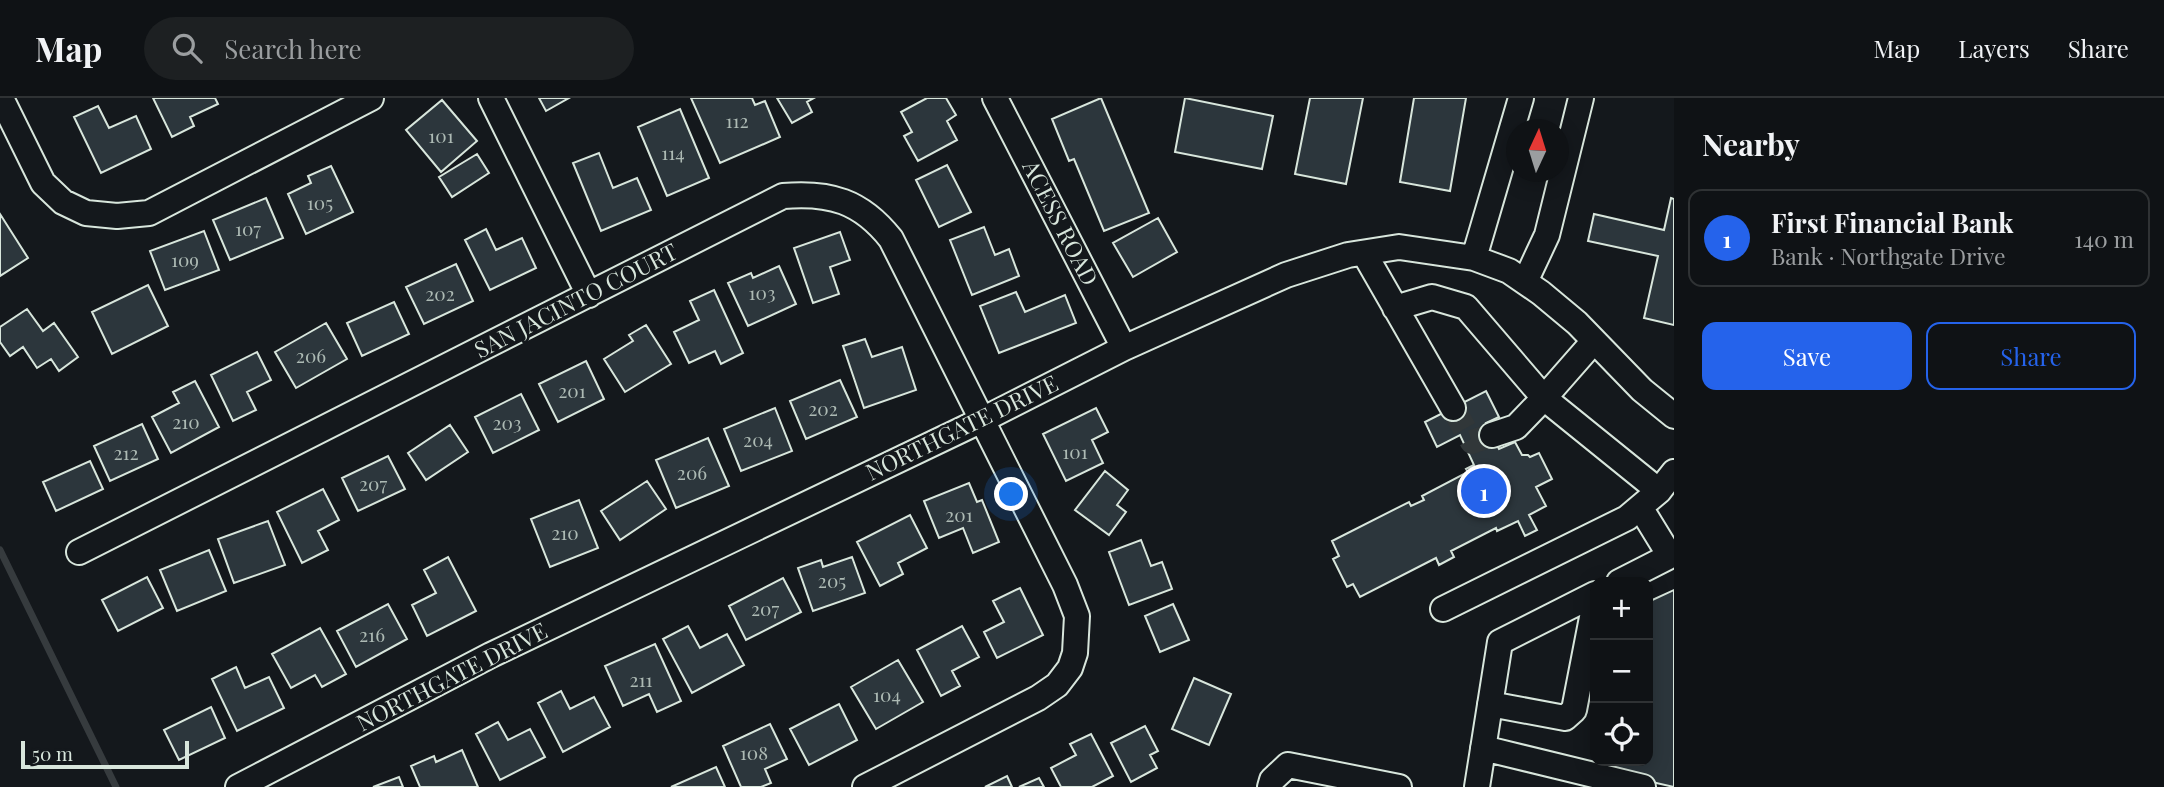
<!DOCTYPE html>
<meta charset="utf-8">
<style>
:root{--surface:#0f1215;--page:#1d2022;--text:#f1f3f6;--muted:#9b9ea0;--line:#2f3234;--accent:#2563eb}
body{margin:0;font-family:"Playfair Display",serif;background:var(--page);color:var(--text)}
.controls{position:absolute;right:21px;bottom:21px;display:grid;overflow:hidden;border-radius:14px;box-shadow:0 4px 18px #0003}
.controls button{width:63px;height:63px;display:grid;place-items:center;padding:0;border:0;border-bottom:2px solid var(--line);background:var(--surface);color:var(--text);font:35px sans-serif}
.compass{position:absolute;left:1506px;top:21px;width:63px;height:63px;border-radius:50%;background:var(--surface);box-shadow:0 4px 18px #0003;rotate:4deg}
.scale{position:absolute;left:21px;bottom:18px;width:168px;box-sizing:border-box;padding-left:7px;border:4px solid #d8e6dc;border-top:0;font-size:19px;line-height:24px;white-space:nowrap;color:#d8e6dc;-webkit-text-stroke:5px #14181c;paint-order:stroke}
.you{position:absolute;left:1012px;top:397px;width:24px;height:24px;margin:-18px;border:5px solid #fff;border-radius:50%;background:#1a73e8;box-shadow:0 0 0 10px #1a73e833}
.badge{display:grid;place-items:center;width:46px;height:46px;border-radius:50%;background:var(--accent);color:#fff;font-size:23px;font-weight:700}
.pin{position:absolute;translate:-50% -50%;border:4px solid #fff;box-shadow:0 2px 7px #0006}
.list{margin:0;padding:0;list-style:none}
h2{display:flex;justify-content:space-between;align-items:center;height:91px;margin:0;padding:0 28px;font-size:30px}
h2 small{font-size:23px;font-weight:400;color:var(--muted)}
.list li{display:grid;grid-template-columns:46px 1fr auto;gap:21px;align-items:center;box-sizing:border-box;height:98px;margin:0 14px 14px;padding:0 14px;border:2px solid var(--line);border-radius:14px}
.list b{display:block;font-size:26px;white-space:nowrap}
.list p{margin:0;font-size:23px;white-space:nowrap;color:var(--muted)}
.list em{font-size:23px;font-style:normal;color:var(--muted)}
.actions{display:flex;gap:14px;padding:21px 28px}
.actions a{flex:1;padding:16px 0;border:2px solid var(--accent);border-radius:14px;text-align:center;font-size:24px;color:var(--accent)}
.actions .main{background:var(--accent);color:#fff}
.icon{flex:none;width:38px;height:38px;fill:none;stroke:currentColor;stroke-width:2;stroke-linecap:round;stroke-linejoin:round}
.map{position:relative;flex:none;width:1674px;height:689px;overflow:hidden}
header{display:flex;align-items:center;gap:42px;box-sizing:border-box;height:98px;padding:0 35px;background:var(--surface);border-bottom:2px solid var(--line)}
header strong{font-size:33px}
nav{display:flex;gap:38px;margin-inline-start:auto;font-size:24px}
.search{width:490px;height:63px;background:var(--page);display:flex;align-items:center;gap:18px;box-sizing:border-box;padding:0 24px;border-radius:38px;color:var(--muted);font-size:26px}
main{display:flex}
aside{flex:1;background:var(--surface)}
.map>svg:first-child{display:block}
.lines{fill:none;stroke-linecap:round;stroke-linejoin:round}
.stream{stroke:#363b3e;stroke-width:7}
.building{fill:#2c363c;stroke:#d8e6dc;stroke-width:2}
.minor-tunnel{stroke:#313739;stroke-width:24;stroke-dasharray:24 12;stroke-linecap:butt}
.minor-casing{stroke:#d8e6dc;stroke-width:28}
.minor{stroke:#14181c;stroke-width:24}
.labels{text-anchor:middle;stroke-width:5;stroke-linejoin:round;paint-order:stroke}
.number-label{font-size:19px;fill:#adbab4}
.street-label{font-size:23px;fill:#d8e6dc;stroke:#14181c}
</style>
<header>
<strong>Map</strong>
<div class="search"><svg class="icon" aria-label="search" viewBox="0 0 24 24"><circle cx="10" cy="10" r="6"/><path d="M15 15l6 6"/></svg>Search here</div>
<nav><a>Map</a><a>Layers</a><a>Share</a></nav>
</header>
<main>
<div class="map">
<svg width="1674" height="689" viewBox="0 0 1674 689">
<rect width="100%" height="100%" fill="#14181c"/>
<g class="lines">
<!-- stream -->
<path class="stream" d="M0,452L116,689"/>
</g>
<!-- building -->
<path class="building" d="M153,0H215L218,6L190,19L194,28L172,39Z
M539,0H569L546,13Z
M691,0H752L755,7L765,3L780,39L720,65Z
M777,0H814L807,4L812,14L792,25Z
M927,0H946L956,17L947,23L957,42L918,63L904,38L912,34L901,14Z
M1101,0L1149,115L1104,133L1074,61L1069,63L1052,21Z
M1185,0L1273,18L1262,71L1175,54Z
M1310,0H1363L1346,86L1295,76Z
M1414,0H1466L1450,93L1400,84Z
M442,2L477,43L441,74L406,32Z
M98,8L109,30L136,18L151,51L101,75L74,19Z
M680,11L709,80L667,98L638,29Z
M599,55L613,90L637,80L651,112L601,133L573,65Z
M477,56L489,75L452,99L439,79Z
M947,67L971,114L939,129L916,82Z
M331,68L353,114L306,136L288,96L311,85L308,78Z
M266,100L283,140L230,162L213,122Z
M1671,100L1674,101V227L1644,220L1658,158L1588,143L1594,116L1664,132Z
M0,116L28,160L0,178Z
M1158,120L1177,154L1133,179L1113,145Z
M984,129L995,157L1009,151L1019,178L972,197L950,142Z
M486,131L496,152L522,140L536,170L490,192L465,142Z
M204,133L219,172L165,192L150,153Z
M840,134L850,162L830,169L839,196L813,205L794,150Z
M456,166L473,203L424,226L406,189Z
M779,168L796,206L748,228L728,185L751,175L753,180Z
M148,187L168,228L112,256L92,214Z
M714,192L743,255L721,266L715,253L689,265L674,234L699,222L690,203Z
M1016,194L1025,214L1065,197L1076,225L999,255L980,208Z
M394,204L409,236L362,258L347,225Z
M27,211L43,233L54,225L78,259L59,273L51,261L37,270L23,249L10,258L0,244V229Z
M326,225L347,261L296,290L275,254Z
M646,227L671,266L625,294L604,261L633,243L629,237Z
M865,241L872,259L902,249L916,292L864,310L843,248Z
M257,254L271,282L247,294L256,312L233,323L211,277Z
M586,263L604,301L558,324L539,286Z
M840,282L857,319L806,341L790,303Z
M195,283L219,329L171,355L152,319L179,305L173,294Z
M1486,293L1499,319L1486,325L1499,351L1515,344L1522,357H1528L1530,359L1539,355L1552,381L1536,389L1546,408L1529,417L1537,432L1525,438L1518,423L1497,433L1496,430L1451,453L1454,459L1439,467L1436,460L1360,499L1353,486L1347,489L1333,461L1339,458L1332,443L1409,404L1411,408L1424,402L1422,398L1468,374L1466,371L1474,367L1460,337L1437,349L1425,324Z
M521,296L539,332L493,355L475,319Z
M775,310L792,353L741,373L724,331Z
M1096,310L1108,334L1092,342L1103,365L1066,383L1043,336Z
M142,326L158,361L110,383L94,348Z
M450,327L468,354L426,382L408,355Z
M708,340L729,388L676,410L656,362Z
M388,358L405,391L358,413L342,380Z
M90,363L103,391L56,413L43,384Z
M1105,373L1128,392L1117,407L1126,414L1109,437L1075,412Z
M647,383L666,411L620,442L601,413Z
M969,385L977,404L982,402L999,444L973,455L963,430L939,440L924,403Z
M323,391L339,422L318,433L328,452L302,465L277,414Z
M579,402L598,450L550,469L531,421Z
M910,417L927,450L898,465L903,476L880,488L857,444Z
M268,423L285,467L234,485L218,441Z
M1141,442L1151,468L1162,464L1172,491L1129,507L1109,454Z
M209,452L226,493L177,513L160,472Z
M448,459L476,513L427,538L412,507L436,495L424,472Z
M852,459L865,495L813,513L798,470L821,462L823,469Z
M147,479L163,510L118,533L102,502Z
M783,480L801,514L746,542L729,508Z
M1020,490L1043,537L997,560L984,534L1004,524L993,503Z
M1674,492V689L1599,672L1601,663H1648V504Z
M388,506L407,541L356,569L337,533Z
M1173,506L1189,542L1160,554L1145,518Z
M688,528L700,550L727,536L744,567L692,595L663,541Z
M962,528L979,559L952,573L960,588L941,598L917,552Z
M320,530L346,576L322,589L315,577L291,590L272,556Z
M655,546L681,603L657,614L649,596L623,608L605,568Z
M898,562L923,604L876,631L851,589Z
M236,569L245,590L269,579L284,610L237,633L212,581Z
M1194,580L1231,596L1209,647L1172,631Z
M561,593L570,611L594,599L610,629L563,654L538,605Z
M839,606L857,642L809,667L790,631Z
M211,609L225,640L179,662L164,632Z
M498,624L508,642L530,631L545,659L500,682L476,636Z
M770,626L787,661L765,671L771,685L761,689H741L723,648Z
M1145,628L1158,653L1150,657L1157,670L1131,684L1111,645Z
M1091,636L1113,678L1092,689H1061L1051,670L1076,657L1070,646Z
M462,652L478,689H420L411,668L434,658L436,664Z
M716,669L725,689H671Z
M1007,678L1012,689H985Z
M399,679L403,689H373Z
M1039,680L1044,689H1019Z"/>
<g class="lines">
<!-- minor-tunnel -->
<path class="minor-tunnel" d="M1453,310L1472,344L1492,337"/>
<!-- minor casing -->
<g class="minor-casing">
<path id="minor" d="M1,0L43,85L63,104L86,115L117,118L149,115L371,0
M491,0L589,197
M995,0L1124,250
M1364,155L1453,310
M1474,160L1521,0
M1525,184L1547,137L1581,0
M1395,210L1432,199L1466,209L1544,300L1594,243
M1492,337L1516,329L1544,300L1659,393
M1640,409L1670,458L1674,457
M79,454L783,98C830,94 861,103 891,141L1065,487L1077,518L1075,555L1070,570L1057,587L1038,600L865,689
M1619,484L1670,458
M1443,511L1627,420L1659,393L1674,374
M1490,606L1565,620L1574,612L1595,504
M1483,650L1643,689
M238,689L491,557L982,322L1124,250L1286,177L1348,157L1399,149L1474,160L1509,173L1541,195L1577,225L1642,292L1674,318
M1270,689L1272,682L1288,667L1399,689
M1477,689L1500,544L1595,496"/>
</g>
<!-- minor -->
<use href="#minor" class="minor"/>
</g>
<g class="labels">
<!-- number labels -->
<g class="number-label">
<text x="737" y="30">112</text>
<text x="441" y="45">101</text>
<text x="673" y="62">114</text>
<text x="320" y="112">105</text>
<text x="248" y="138">107</text>
<text x="185" y="169">109</text>
<text x="762" y="202">103</text>
<text x="440" y="203">202</text>
<text x="311" y="265">206</text>
<text x="572" y="300">201</text>
<text x="823" y="318">202</text>
<text x="186" y="331">210</text>
<text x="507" y="332">203</text>
<text x="758" y="349">204</text>
<text x="1075" y="361">101</text>
<text x="126" y="362">212</text>
<text x="692" y="382">206</text>
<text x="373" y="393">207</text>
<text x="959" y="424">201</text>
<text x="565" y="442">210</text>
<text x="832" y="490">205</text>
<text x="765" y="518">207</text>
<text x="372" y="544">216</text>
<text x="641" y="589">211</text>
<text x="887" y="604">104</text>
<text x="754" y="662">108</text>
</g>
<!-- street labels -->
<g class="street-label">
<text transform="translate(1060 125) rotate(63)" y="8">ACESS ROAD</text>
<text transform="translate(576 203) rotate(-27)" y="8">SAN JACINTO COURT</text>
<text transform="translate(962 330) rotate(-26)" y="8">NORTHGATE DRIVE</text>
<text transform="translate(452 579) rotate(-27)" y="8">NORTHGATE DRIVE</text>
</g>
</g>
</svg>
<div class="controls">
<button>+</button>
<button>−</button>
<button><svg class="icon" aria-label="locate" viewBox="0 0 24 24"><circle cx="12" cy="12" r="6"/><path d="M12 2v4M12 18v4M2 12h4M18 12h4"/></svg></button>
</div>
<svg class="compass" viewBox="-18 -18 36 36"><path d="M0-13l5 13h-10z" fill="#e53935"/><path d="M0 13l5-13h-10z" fill="#9b9ea0"/></svg>
<div class="scale">50 m</div>
<div class="you"></div>
<div class="pin badge" style="left:1484px;top:393px">1</div>
</div>
<aside>
<h2>Nearby<small></small></h2>
<ul class="list">
<li><span class="badge">1</span><div><b>First Financial Bank</b><p>Bank · Northgate Drive</p></div><em>140 m</em></li>
</ul>
<div class="actions"><a class="main">Save</a><a>Share</a></div>
</aside>
</main>
